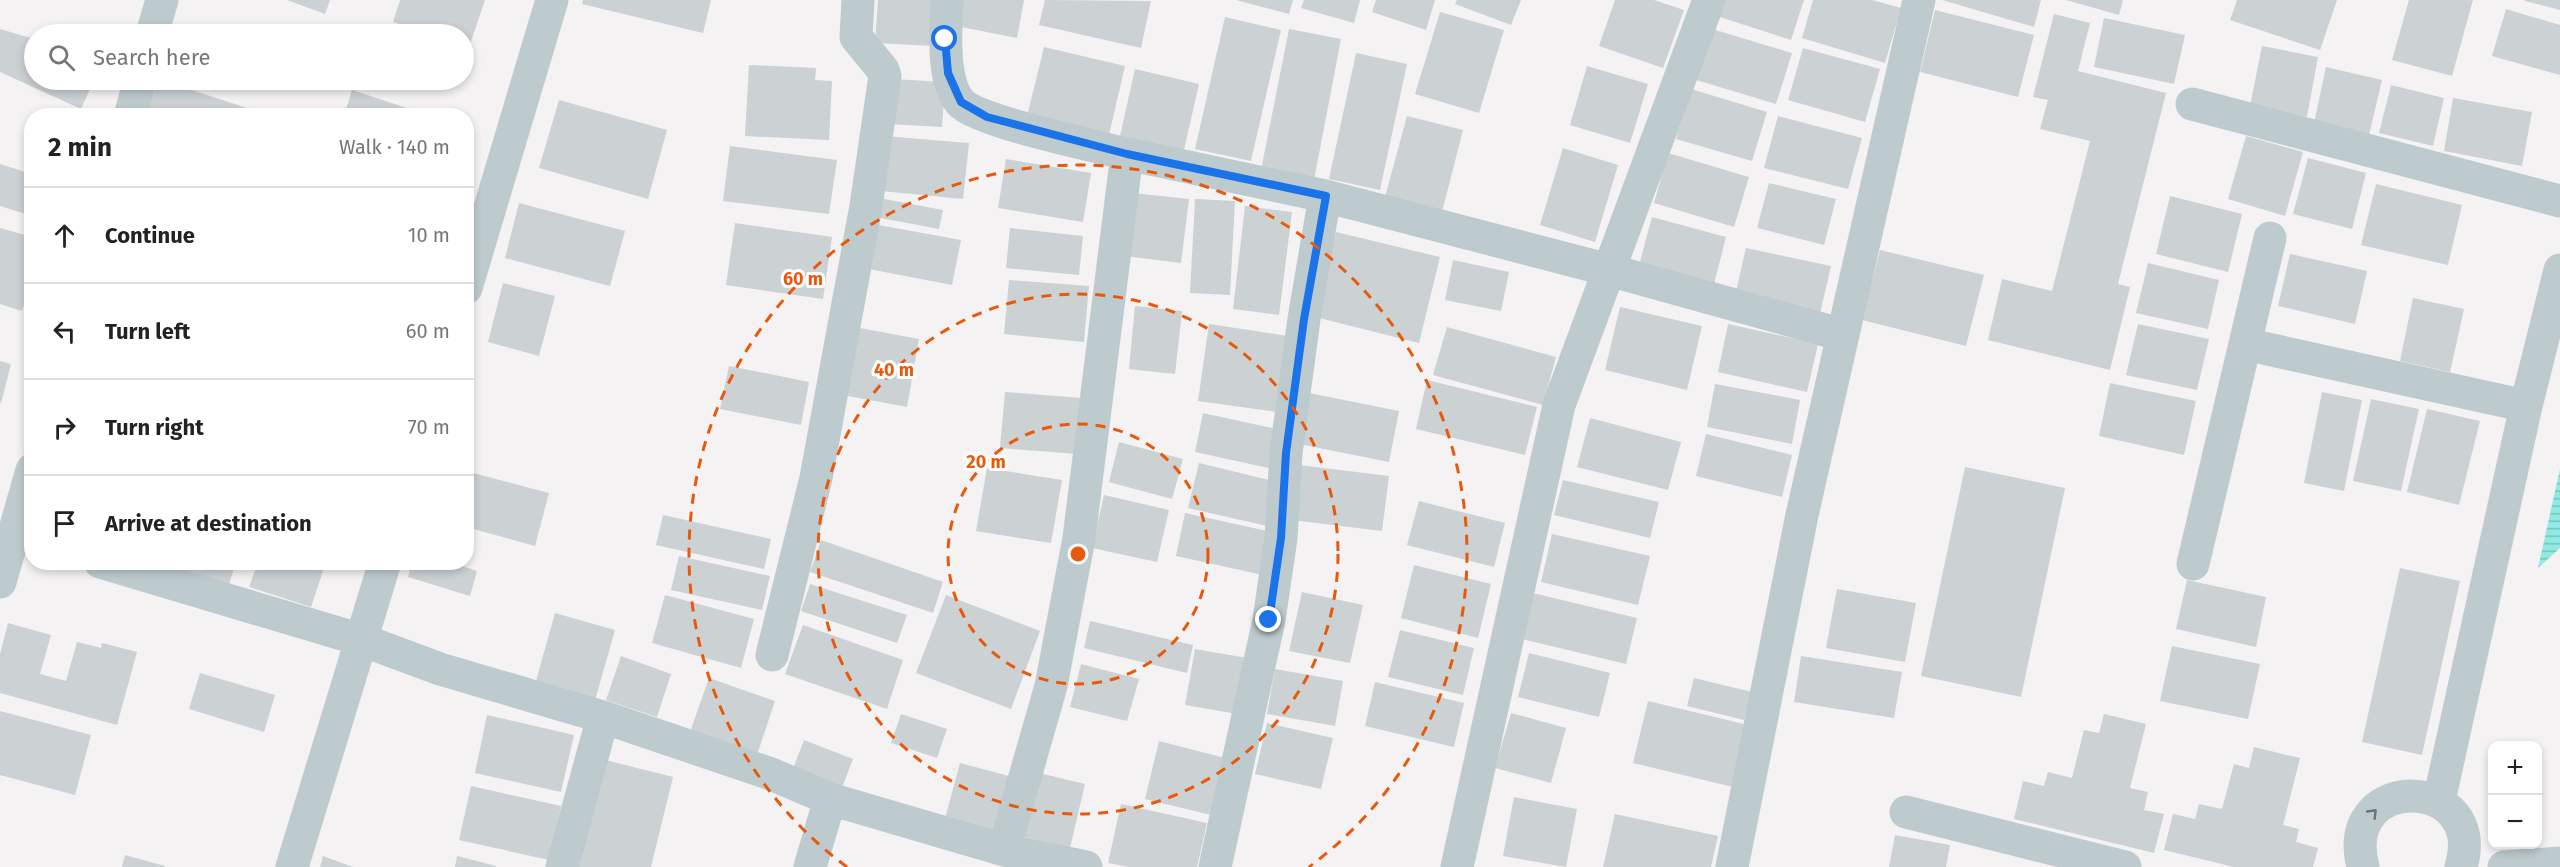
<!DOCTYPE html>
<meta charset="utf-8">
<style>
:root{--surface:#fff;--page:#f2f2f2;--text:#222;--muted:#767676;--line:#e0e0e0}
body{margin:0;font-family:"Fira Sans",sans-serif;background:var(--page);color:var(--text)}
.controls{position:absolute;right:18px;bottom:18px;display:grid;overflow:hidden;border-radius:12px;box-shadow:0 3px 9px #0003}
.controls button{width:54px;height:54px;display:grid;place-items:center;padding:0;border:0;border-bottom:2px solid var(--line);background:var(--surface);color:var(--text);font:30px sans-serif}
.stop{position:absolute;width:18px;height:18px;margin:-14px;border:4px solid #1a73e8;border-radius:50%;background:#fff}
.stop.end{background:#1a73e8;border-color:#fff;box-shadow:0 2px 6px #0008}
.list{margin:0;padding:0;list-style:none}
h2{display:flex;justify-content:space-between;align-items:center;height:78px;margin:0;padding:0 24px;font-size:26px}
h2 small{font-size:20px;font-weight:400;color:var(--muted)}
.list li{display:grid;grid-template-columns:39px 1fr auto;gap:18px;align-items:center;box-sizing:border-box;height:96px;padding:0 24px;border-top:2px solid var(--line)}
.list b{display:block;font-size:22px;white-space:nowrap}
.list em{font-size:20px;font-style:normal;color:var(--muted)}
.icon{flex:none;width:33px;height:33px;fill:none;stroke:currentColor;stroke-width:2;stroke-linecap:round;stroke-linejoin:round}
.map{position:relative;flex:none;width:2560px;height:867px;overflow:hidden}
.search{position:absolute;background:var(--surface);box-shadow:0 3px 9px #0003;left:24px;top:24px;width:450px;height:66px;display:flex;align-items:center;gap:15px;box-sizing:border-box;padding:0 21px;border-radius:33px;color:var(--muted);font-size:22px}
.panel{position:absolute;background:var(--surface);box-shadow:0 3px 9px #0003;left:24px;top:108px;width:450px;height:462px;border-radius:24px}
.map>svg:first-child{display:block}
.water{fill:url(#water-rules)}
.building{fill:#ccd1d4}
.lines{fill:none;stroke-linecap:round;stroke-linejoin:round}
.minor{stroke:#becbce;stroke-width:33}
.oneway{stroke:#67777b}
.route{stroke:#1a73e8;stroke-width:8}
.ring{fill:none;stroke:#e8590c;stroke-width:3;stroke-dasharray:10 8}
.centre{fill:#e8590c;stroke:#fff;stroke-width:3}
.ring-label{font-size:18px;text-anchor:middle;font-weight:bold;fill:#e8590c;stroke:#fff;stroke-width:6;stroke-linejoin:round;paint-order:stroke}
</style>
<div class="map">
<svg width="2560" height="867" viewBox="0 0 2560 867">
<defs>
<pattern id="water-rules" width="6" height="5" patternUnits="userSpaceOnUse" patternTransform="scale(1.5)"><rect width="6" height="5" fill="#91ebe4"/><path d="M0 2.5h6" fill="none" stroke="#78c1bc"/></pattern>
</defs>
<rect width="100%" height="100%" fill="#f4f2f3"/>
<!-- water -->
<path class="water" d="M2560,469V548L2538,568Z"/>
<!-- building -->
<path class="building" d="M287,0H330L325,14Z
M400,0H485L469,47L464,45V34H431L393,22Z
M583,0H711L703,33L582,4Z
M878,0H938L935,46L875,43Z
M956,0H1024L1017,38L951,25Z
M1045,0L1151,1L1141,48L1039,25Z
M1236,0H1293L1289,14Z
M1304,0H1360L1354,23L1301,8Z
M1376,0H1435L1426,30L1372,12Z
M1457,0H1521L1511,25L1455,4Z
M1615,0H1654L1684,10L1663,68L1599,46Z
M1722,0H1804L1791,40L1717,16Z
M1813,0H1872L1901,8L1885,63L1802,38Z
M1942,0H2041L2034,27Z
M2066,0H2123L2119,15Z
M2237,0H2337L2320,50L2230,20Z
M2409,0H2473L2452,76L2392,60Z
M2525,0H2560V10L2525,1Z
M2506,9L2560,25V75L2492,56Z
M1935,10L2034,35L2018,97L1920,72Z
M1440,12L1504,30L1479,113L1415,94Z
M2054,14L2090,23L2078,71L2166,93L2118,284L2130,287L2110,370L1988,340L2002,279L2052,291L2090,141L2040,129L2048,100L2033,97Z
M1225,17L1281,30L1251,161L1195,149Z
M2104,18L2185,35L2174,84L2094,67Z
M1709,28L1792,53L1776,104L1693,79Z
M0,29L34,39V80H94L81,109L0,72Z
M1289,29L1341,39L1314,180L1261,170Z
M2262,46L2318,57L2307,117L2250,106Z
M1044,47L1125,66L1109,135L1027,116Z
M1803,48L1880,69L1865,122L1788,100Z
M1356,53L1407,64L1380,190L1329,179Z
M749,65L816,68L815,80L832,81L829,140L745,136Z
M1587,66L1648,84L1630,143L1570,125Z
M2326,67L2382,80L2369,135L2314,123Z
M1135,69L1199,84L1183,154L1119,140Z
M893,79L945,82L942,127L890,124Z
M158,80H161L271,116H146Z
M2391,85L2444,98L2433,146L2379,133Z
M1691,89L1767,112L1752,161L1676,139Z
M352,90L428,115V116H344Z
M2453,98L2532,112L2522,166L2444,151Z
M559,100L667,130L648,199L539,168Z
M1407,116L1463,130L1442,212L1385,197Z
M1778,116L1862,138L1848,189L1764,168Z
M885,136L969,143L963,199L881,191Z
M2246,136L2303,152L2285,216L2228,199Z
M730,146L837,160L829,214L723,201Z
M1563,148L1618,165L1595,242L1540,225Z
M1668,153L1749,177L1734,227L1654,203Z
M2308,158L2366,173L2352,229L2293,214Z
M1006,159L1091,173L1083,222L998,208Z
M0,164L32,174V216L0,206Z
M1769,183L1836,199L1824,245L1757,228Z
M2376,184L2462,205L2448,265L2361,245Z
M1133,193L1189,199L1181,263L1125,256Z
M2170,196L2242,214L2228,272L2156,254Z
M879,198L943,210L939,229L875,217Z
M1195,199L1235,201L1230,295L1190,293Z
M519,203L625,231L610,286L505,258Z
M1245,206L1292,212L1279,315L1233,309Z
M1652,217L1726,237L1712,292L1637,273Z
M735,223L832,237L823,299L726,285Z
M873,224L961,240L952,285L864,268Z
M0,228L32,237V280L22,311L0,304Z
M1010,228L1083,236L1079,275L1006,268Z
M1336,232L1440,257L1419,343L1315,317Z
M1746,248L1831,266L1820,314L1735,296Z
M1880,250L1984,275L1966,346L1862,320Z
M2290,254L2367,271L2355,324L2278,306Z
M1453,260L1509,272L1501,311L1445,300Z
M2148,263L2219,280L2208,329L2136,313Z
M1009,280L1089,286L1084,342L1004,334Z
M503,283L555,296L539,356L488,342Z
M2413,298L2464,309L2450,372L2400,361Z
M1135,306L1182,311L1175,374L1129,369Z
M1620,307L1702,326L1687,390L1605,370Z
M1209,324L1288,336L1277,412L1198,401Z
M1728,324L1818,344L1807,392L1718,372Z
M2138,324L2209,339L2197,390L2126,375Z
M849,326L919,339L907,407L837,394Z
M1447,327L1556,357L1543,405L1433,375Z
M0,361L11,364L1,403H0Z
M729,366L809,382L801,425L720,409Z
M1427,380L1537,407L1525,455L1416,429Z
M2110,383L2196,401L2184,455L2099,436Z
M1715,384L1800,400L1792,444L1707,427Z
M1005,392L1081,398L1077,454L1000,448Z
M2322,392L2362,400L2344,491L2304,483Z
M1309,393L1399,411L1389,462L1299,444Z
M2371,399L2419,409L2401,491L2353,481Z
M2427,409L2480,421L2459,505L2407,492Z
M1203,413L1281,430L1273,469L1195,452Z
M1590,418L1681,442L1668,490L1577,467Z
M1706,434L1792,455L1782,497L1696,476Z
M1119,442L1183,459L1172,499L1109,482Z
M1199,463L1277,482L1267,526L1188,508Z
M1299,465L1389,476L1382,531L1292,520Z
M1965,467L2065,488L2021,697L1921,676Z
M987,468L1062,480L1051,543L976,531Z
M466,471L549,493L535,546L466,527Z
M1563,480L1659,502L1650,538L1554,515Z
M1104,495L1169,510L1157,562L1092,548Z
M1419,501L1505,523L1494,567L1407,545Z
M1185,513L1272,532L1263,575L1176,556Z
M663,515L771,539L764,569L656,545Z
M1552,534L1650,556L1638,605L1541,582Z
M821,540L943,582L933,613L810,572Z
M679,556L770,576L762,610L671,590Z
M173,562H236L227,591L169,573Z
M258,562H326L311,607L249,587Z
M412,562H450L477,571L470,596L408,577Z
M1414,565L1491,584L1478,638L1401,618Z
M2400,568L2460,581L2422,755L2362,742Z
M2187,580L2266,597L2256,647L2176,629Z
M810,584L907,615L897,643L801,611Z
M1837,589L1916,603L1905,662L1826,648Z
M1302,592L1363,605L1350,663L1289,651Z
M1533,593L1637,618L1626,664L1522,639Z
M665,595L754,619L741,668L652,643Z
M946,595L1040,631L1011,709L916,673Z
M555,613L615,630L594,704L534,688Z
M1090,621L1193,645L1187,673L1084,648Z
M8,623L51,635L40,674L66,681L77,642L101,648L102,643L137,652L117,725L0,693V654Z
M803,625L903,660L887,709L785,674Z
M1400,630L1474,648L1463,695L1388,677Z
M2172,646L2260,664L2248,719L2160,701Z
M1195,649L1247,658L1237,714L1185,705Z
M1529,653L1610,673L1599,717L1518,697Z
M621,656L671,674L657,717L606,700Z
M1801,656L1902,672L1894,718L1794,702Z
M1081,664L1139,679L1127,721L1070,707Z
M1275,669L1343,681L1335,726L1267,714Z
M200,673L275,695L264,732L189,709Z
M709,678L775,701L756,758L689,735Z
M1694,678L1752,692L1744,720L1687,706Z
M1375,682L1464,703L1454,747L1365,726Z
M1648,701L1748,725L1733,787L1633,763Z
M0,711L91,735L75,795L0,775Z
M1511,713L1566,728L1551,783L1495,768Z
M901,714L947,729L937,758L891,743Z
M2104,714L2146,724L2130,788L2148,792L2144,810L2164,814L2154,853L2014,819L2023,781L2044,786L2048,772L2072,778L2084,730L2099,733Z
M487,715L574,735L561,792L475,773Z
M1267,723L1333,738L1321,789L1255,774Z
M804,740L853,759L840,793L791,774Z
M1159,741L1225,758L1211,815L1145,799Z
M2254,747L2300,758L2283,825L2299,829L2296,842L2318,848L2313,867H2234L2164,850L2173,814L2195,819L2199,804L2222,809L2234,764L2249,768Z
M605,760L673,777L651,867H578Z
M960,763L1009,776L993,836L944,822Z
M1031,771L1085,784L1070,848L1015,835Z
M471,786L561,806L549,860L459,840Z
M1514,797L1577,809L1566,867L1503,856Z
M1121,804L1207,823L1197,867H1129L1108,863Z
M1615,814L1718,836L1711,867H1603Z
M1895,835L1950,845L1946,867H1889Z
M125,855L165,866V867H122Z
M323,856L353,867H320Z
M457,856L496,866V867H455Z"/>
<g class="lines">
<!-- minor -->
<path class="minor" d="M947,0C946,27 941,82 961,103C980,122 1095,146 1127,154
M152,34L162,0
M2192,104L2560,201
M130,116L140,80
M466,288L552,0
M2245,344L2526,406
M100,562L362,640L440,669L603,717L771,774L830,799L1004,850L1086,867
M2193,564L2270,238
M0,582L32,470
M772,655L816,478L866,206L885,76L883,70L856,37L858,0
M2439,801L2526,406L2560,270
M1906,812L2125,867
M1004,850L1051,686L1079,538L1127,154L1325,196L1609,270L1843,335
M292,867L385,562
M562,867L603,717
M810,867L830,799
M1215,867L1269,620L1281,538L1286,453L1304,319L1325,196
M1457,867L1559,405L1709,0
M1732,867L1802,515L1919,0
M2363,867C2338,769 2489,776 2461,867
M2504,867L2560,863"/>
</g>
<!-- one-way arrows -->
<defs><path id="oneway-chevron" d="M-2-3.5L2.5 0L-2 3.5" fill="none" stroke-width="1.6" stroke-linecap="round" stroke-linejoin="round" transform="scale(1.5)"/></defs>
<use class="oneway" href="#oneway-chevron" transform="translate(2373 813) rotate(-46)"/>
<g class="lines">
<!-- route -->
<path class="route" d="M945,39L948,73L961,102L987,117L1127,154L1326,196L1304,319L1286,453L1281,538L1269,620"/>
</g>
<!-- distance rings -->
<g class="ring">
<circle cx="1078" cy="554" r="130"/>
<circle cx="1078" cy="554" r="260"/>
<path d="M847 867A389 389 0 1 1 1309 867"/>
</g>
<circle cx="1078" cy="554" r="9" class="centre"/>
<g class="ring-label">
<text x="803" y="285">60 m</text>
<text x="894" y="376">40 m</text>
<text x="986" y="468">20 m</text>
</g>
</svg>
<div class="controls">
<button>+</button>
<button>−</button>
</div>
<div class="stop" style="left:945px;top:39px"></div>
<div class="stop end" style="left:1269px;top:620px"></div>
<div class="search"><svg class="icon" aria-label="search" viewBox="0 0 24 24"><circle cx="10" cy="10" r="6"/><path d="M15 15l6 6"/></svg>Search here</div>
<section class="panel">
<h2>2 min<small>Walk · 140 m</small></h2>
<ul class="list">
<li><svg class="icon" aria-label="ahead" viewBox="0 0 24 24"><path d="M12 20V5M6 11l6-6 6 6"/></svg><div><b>Continue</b></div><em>10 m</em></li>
<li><svg class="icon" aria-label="left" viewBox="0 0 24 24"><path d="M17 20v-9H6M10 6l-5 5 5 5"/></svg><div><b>Turn left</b></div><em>60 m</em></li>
<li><svg class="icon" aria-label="right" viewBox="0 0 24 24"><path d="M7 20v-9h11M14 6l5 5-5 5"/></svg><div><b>Turn right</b></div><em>70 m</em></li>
<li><svg class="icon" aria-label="arrive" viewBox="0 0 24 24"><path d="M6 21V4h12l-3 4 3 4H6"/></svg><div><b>Arrive at destination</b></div></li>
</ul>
</section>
</div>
